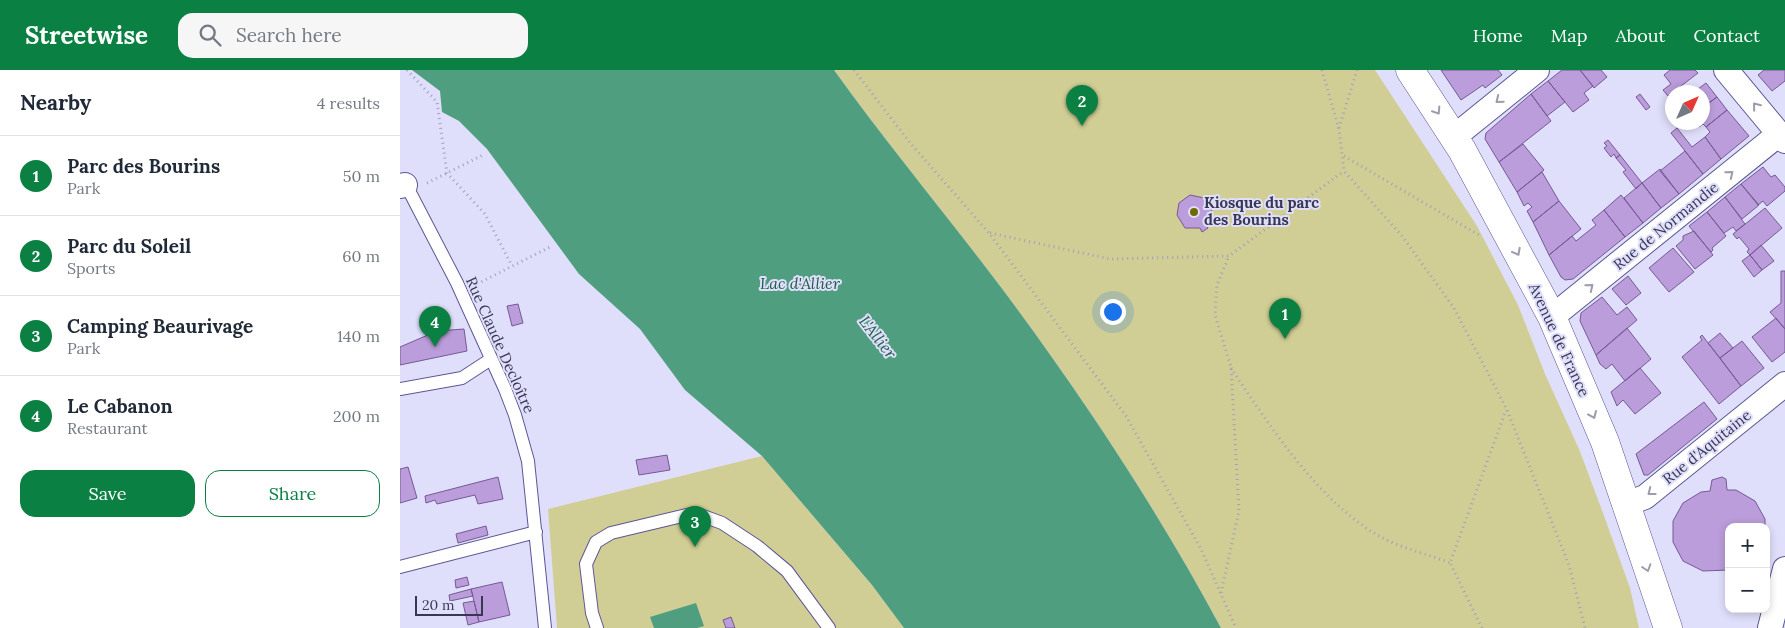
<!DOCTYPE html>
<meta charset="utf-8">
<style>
:root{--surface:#fff;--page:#f6f6f7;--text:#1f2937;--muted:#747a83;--line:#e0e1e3;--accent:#0b8043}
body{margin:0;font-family:Lora,serif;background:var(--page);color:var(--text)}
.controls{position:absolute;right:15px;bottom:15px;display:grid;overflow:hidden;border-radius:10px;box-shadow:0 2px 8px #0003}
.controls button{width:45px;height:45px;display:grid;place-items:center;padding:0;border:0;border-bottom:1px solid var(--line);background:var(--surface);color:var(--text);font:25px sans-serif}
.compass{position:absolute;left:1265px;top:15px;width:45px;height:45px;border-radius:50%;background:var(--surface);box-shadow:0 2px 8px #0003;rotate:45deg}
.scale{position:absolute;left:15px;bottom:12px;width:68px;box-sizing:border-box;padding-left:5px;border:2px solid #393854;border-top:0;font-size:14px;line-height:18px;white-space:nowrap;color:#393854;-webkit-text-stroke:4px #dfdffb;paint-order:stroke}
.you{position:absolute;left:712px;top:241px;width:18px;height:18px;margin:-12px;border:4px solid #fff;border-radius:50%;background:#1a73e8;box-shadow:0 0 0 8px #1a73e833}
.badge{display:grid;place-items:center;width:32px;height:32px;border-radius:50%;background:var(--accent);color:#fff;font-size:16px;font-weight:700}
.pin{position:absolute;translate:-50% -41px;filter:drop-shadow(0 1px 2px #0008)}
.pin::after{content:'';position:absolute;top:26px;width:18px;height:15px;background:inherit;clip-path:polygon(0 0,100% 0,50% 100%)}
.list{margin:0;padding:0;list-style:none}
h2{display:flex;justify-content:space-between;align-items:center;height:65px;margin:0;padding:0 20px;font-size:21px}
h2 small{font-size:16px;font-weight:400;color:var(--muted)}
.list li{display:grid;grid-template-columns:32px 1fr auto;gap:15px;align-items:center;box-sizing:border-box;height:80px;padding:0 20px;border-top:1px solid var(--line)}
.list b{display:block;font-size:19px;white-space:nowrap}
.list p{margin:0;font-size:16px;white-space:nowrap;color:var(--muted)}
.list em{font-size:16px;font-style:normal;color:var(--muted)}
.actions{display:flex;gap:10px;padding:15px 20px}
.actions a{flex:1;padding:11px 0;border:1px solid var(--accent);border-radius:15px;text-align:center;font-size:18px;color:var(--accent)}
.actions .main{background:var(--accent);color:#fff}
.icon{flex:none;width:28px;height:28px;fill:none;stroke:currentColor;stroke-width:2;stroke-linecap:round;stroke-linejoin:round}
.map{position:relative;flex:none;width:1385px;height:558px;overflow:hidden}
header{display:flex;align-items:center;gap:30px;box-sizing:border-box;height:70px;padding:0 25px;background:var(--accent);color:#fff}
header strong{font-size:24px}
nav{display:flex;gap:28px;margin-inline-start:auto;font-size:18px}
.search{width:350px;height:45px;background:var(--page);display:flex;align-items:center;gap:12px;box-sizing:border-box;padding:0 18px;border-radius:15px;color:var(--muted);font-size:19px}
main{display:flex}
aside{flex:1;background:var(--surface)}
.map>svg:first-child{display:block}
.green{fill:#d0ce94}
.water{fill:#4f9e7f}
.building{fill:#ba9dda;stroke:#765994}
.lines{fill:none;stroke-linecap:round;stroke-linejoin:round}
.lane-casing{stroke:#5c5794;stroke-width:14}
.street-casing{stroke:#5c5794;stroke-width:26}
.secondary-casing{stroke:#5c5794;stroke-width:29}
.path{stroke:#a1a0bc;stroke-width:3;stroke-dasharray:1 4;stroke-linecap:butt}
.lane{stroke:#fff;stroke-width:12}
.street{stroke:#fff;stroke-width:24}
.secondary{stroke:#fff;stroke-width:28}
.oneway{stroke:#9c9caa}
.poi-dot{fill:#706a04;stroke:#dfdffb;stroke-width:2}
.labels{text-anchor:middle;stroke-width:4;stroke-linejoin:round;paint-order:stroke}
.poi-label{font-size:15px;font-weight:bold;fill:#393854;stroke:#dfdffb;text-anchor:start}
.street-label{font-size:15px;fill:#393854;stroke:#dfdffb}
.water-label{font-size:16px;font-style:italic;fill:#215e48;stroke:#dfdffb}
</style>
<header>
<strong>Streetwise</strong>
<div class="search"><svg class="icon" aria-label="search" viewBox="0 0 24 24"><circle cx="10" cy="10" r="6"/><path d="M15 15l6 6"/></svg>Search here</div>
<nav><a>Home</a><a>Map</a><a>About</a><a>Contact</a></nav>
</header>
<main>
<aside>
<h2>Nearby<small>4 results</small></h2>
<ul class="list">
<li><span class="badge">1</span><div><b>Parc des Bourins</b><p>Park</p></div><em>50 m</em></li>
<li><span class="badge">2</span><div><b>Parc du Soleil</b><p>Sports</p></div><em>60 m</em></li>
<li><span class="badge">3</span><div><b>Camping Beaurivage</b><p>Park</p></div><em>140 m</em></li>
<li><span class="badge">4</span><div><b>Le Cabanon</b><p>Restaurant</p></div><em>200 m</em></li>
</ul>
<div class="actions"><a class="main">Save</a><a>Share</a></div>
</aside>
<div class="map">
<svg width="1385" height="558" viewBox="0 0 1385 558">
<rect width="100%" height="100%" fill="#dfdffb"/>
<!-- green -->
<path class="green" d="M434,0H975L1077,156L1118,235L1145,304L1179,379L1203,443L1230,518L1239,558H821C757,439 681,324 600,216C545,143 487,74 434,0Z
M362,386L472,515L504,558H157L148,439Z"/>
<!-- water -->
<path class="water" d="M12,0H434C487,74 545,143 600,216C681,324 757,439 821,558H504L472,515L362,386L285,320L240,259L179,204L87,79L59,51L42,42L40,21Z
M296,533L304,556L297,558H254L250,547Z"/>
<!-- building -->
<path class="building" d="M1041,0H1098L1102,5L1085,18L1083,15L1061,30Z
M1162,0H1180L1193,16L1184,23L1189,30L1173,42L1148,11Z
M1180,0H1201L1207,7L1194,18Z
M1270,0H1295L1298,3L1268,26L1263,20L1271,14L1264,5Z
M1364,0H1385V11L1372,21L1358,5Z
M1148,11L1165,32L1147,46L1131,24Z
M1306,13L1317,27L1302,38V22H1294Z
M1131,24L1151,51L1099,92L1085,69L1086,63Z
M1240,24L1250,37L1246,40L1236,27Z
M1317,27L1327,40L1306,57L1303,54L1299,57L1295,52H1302V38Z
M1327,40L1349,66L1321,89L1305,67L1310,62L1306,57Z
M1277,58L1292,77L1305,67L1321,89L1303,104L1271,63Z
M1208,70L1220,85L1216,88L1214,84L1211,87L1204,78L1207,76L1204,73Z
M1123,74L1144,100L1117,122L1099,92Z
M1285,81L1303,104L1279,124L1260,101Z
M1220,85L1242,113L1236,119L1223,102L1226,100L1216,88Z
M1363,97L1371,107L1375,105L1385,117V121L1367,136L1363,131L1358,135L1341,114Z
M1260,99L1279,124L1261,138L1242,113Z
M1142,102L1159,131L1133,152L1127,141L1132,137L1128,133L1124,136L1117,122Z
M1242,113L1261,138L1243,153L1224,128Z
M1341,114L1359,135L1342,149L1325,127Z
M790,125L804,128L812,139L809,152L805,154L808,158L802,162L800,158H785L777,145L779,133Z
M1221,125L1243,153L1225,167L1204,140Z
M1325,127L1345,154L1336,161L1333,157L1324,163L1307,142Z
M1159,131L1181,159L1149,185L1133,152Z
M1365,138L1382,158L1350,185L1347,182L1349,179L1339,167L1337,169L1333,164Z
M1204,140L1225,167L1173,209L1165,210L1161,207L1149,185L1172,166L1176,171L1196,155L1192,150Z
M1307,142L1326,166L1312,178L1313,180L1311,182L1289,156Z
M1294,161L1313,185L1295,199L1276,176L1283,170V166Z
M1361,175L1374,191L1362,200L1350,185Z
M1273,178L1294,202L1269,222L1249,198Z
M1350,185L1362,200L1354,207L1342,191Z
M1381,201H1385V259L1370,242L1381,233Z
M1228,206L1241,223L1226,235L1212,219Z
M1202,227L1217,245L1227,237L1237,250L1196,285L1180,251L1181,243Z
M118,234L123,253L112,256L107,236Z
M1376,248L1385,259V282L1372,292L1352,267Z
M1227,258L1251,289L1225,311L1212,294L1206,299L1200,294L1196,285Z
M64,259L67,281L0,295V277L37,261Z
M1320,263L1333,278L1320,288L1308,273Z
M1302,265L1341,316L1319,334L1282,287L1302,270L1300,267Z
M1342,271L1364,298L1341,316L1320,288Z
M1240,298L1261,323L1235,344L1223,330L1217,336L1211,322Z
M1304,332L1317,349L1248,405H1244L1236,384Z
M267,385L270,400L239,405L236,390Z
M8,397L17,428L0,433V399Z
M98,407L103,429L78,434L75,425L37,434L35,430L26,433L25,426Z
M1322,407L1326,409L1327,420H1336L1355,431L1365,449V457H1329V500L1303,501L1283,491L1273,472V451L1283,433L1301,422L1310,421L1312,410Z
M86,456L88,465L58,473L56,464Z
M67,507L69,515L56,518L55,510Z
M102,512L110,545L79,552L71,519Z
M71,519L73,526L50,531L49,525Z
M74,531L79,552L68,555L63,533Z
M331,547L335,558H326L323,550Z"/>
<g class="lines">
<!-- lane casing -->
<g class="lane-casing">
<path id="lane" d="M4,111L57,213L105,319L115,345L128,391L145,558
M0,319L62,308L91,289
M0,497L136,462
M197,558L192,543L186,494L196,472L211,463L295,443L322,453L357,476L387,501L429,558"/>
</g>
<!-- street casing -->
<g class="street-casing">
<path id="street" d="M1326,0L1385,71
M1054,67L1137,0
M0,116L5,115
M1152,247L1379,64
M1227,434L1245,427L1385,314
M1370,558L1385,499"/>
</g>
<!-- secondary casing -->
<g class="secondary-casing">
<path id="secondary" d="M1010,0L1062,80L1152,247L1205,372L1268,558"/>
</g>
<!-- path -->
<path class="path" d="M7,0L37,32L47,103L85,144L112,196
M454,0L511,74L589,163L726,346L801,479L836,558
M922,0L939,59L944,101L1002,166L1054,238L1107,340L1169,495L1185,558
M939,58L957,0
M944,86L1079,165
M27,113L85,84
M590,163L710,189L829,186L944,101
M77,214L152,176
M831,298C869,355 919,432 979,466C1000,478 1028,484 1050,493
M821,523L839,441L831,297L815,245L817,215L829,186
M1082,558L1050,493L1106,340"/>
<!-- lane -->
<use href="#lane" class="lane"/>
<!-- street -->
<use href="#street" class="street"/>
<!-- secondary -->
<use href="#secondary" class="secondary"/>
</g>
<!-- one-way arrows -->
<defs><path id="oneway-chevron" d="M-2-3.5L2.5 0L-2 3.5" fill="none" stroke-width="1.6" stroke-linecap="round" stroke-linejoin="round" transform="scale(1.25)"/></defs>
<g class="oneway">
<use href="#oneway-chevron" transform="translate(1099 30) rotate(141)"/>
<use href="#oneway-chevron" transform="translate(1356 36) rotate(-129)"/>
<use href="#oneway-chevron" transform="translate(1037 41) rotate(57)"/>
<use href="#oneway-chevron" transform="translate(1330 104) rotate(-39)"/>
<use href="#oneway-chevron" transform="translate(1117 182) rotate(62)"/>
<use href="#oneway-chevron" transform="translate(1190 217) rotate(-39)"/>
<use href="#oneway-chevron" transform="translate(1193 345) rotate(67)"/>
<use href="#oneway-chevron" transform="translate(1251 422) rotate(142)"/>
<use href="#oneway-chevron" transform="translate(1247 498) rotate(72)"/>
</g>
<!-- markers -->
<circle class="poi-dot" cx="794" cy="142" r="5"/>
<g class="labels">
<!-- poi labels -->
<g class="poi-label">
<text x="804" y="138">Kiosque du parc<tspan x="804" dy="17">des Bourins</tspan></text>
</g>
<!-- street labels -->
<g class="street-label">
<text transform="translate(1266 156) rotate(-39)" y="5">Rue de Normandie</text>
<text transform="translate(1159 270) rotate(65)" y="5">Avenue de France</text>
<text transform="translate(100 275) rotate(66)" y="5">Rue Claude Decloître</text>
<text transform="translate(1307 377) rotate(-39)" y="5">Rue d'Aquitaine</text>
</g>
<!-- water labels -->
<g class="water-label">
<text x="400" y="219">Lac d'Allier</text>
<text transform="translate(478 267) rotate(52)" y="6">L'Allier</text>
</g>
</g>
</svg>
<div class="controls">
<button>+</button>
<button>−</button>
</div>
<svg class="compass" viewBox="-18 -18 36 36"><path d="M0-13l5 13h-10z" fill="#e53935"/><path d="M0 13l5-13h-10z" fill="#747a83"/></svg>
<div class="scale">20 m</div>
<div class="you"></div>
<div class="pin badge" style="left:885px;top:269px">1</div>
<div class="pin badge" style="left:682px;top:56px">2</div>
<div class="pin badge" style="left:295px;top:477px">3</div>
<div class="pin badge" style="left:35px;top:277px">4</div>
</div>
</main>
